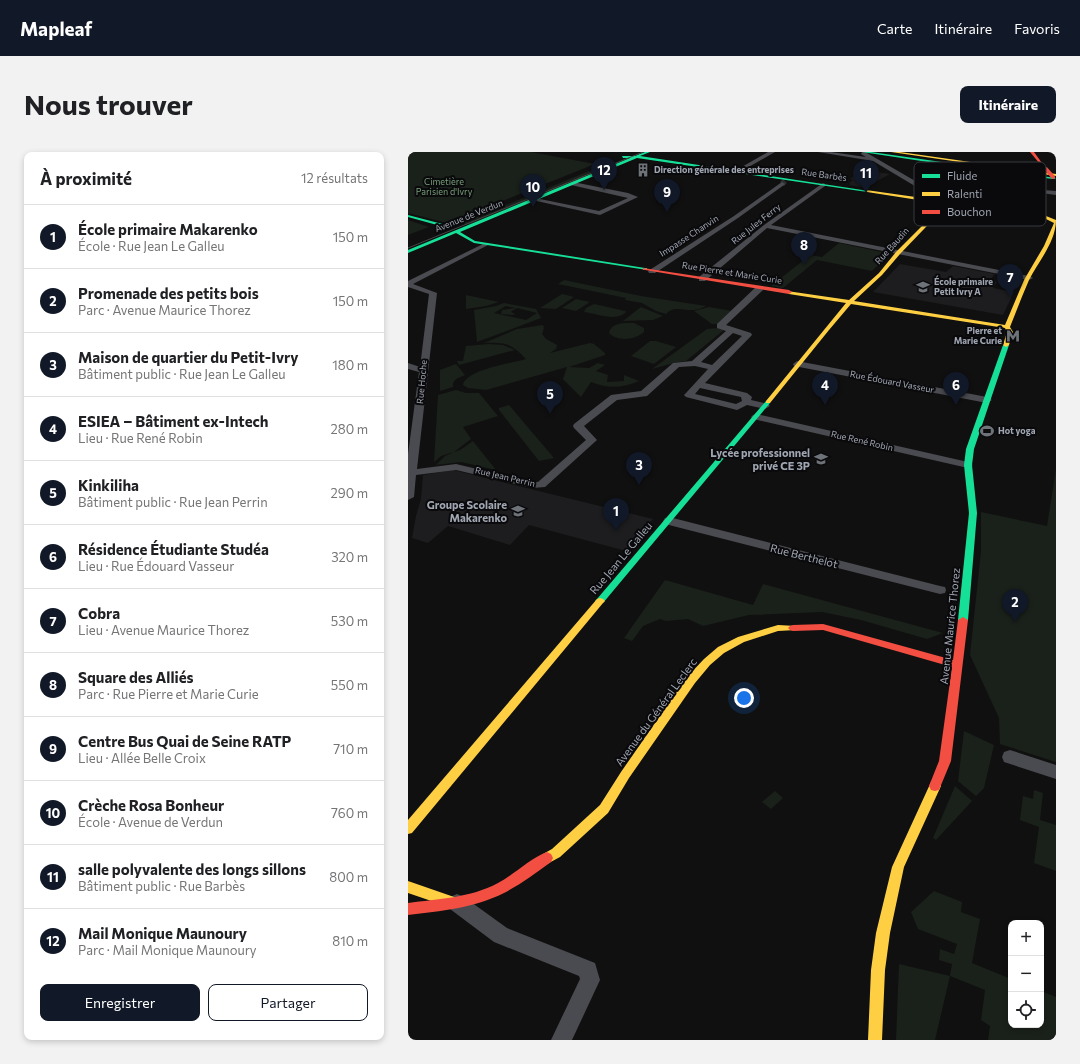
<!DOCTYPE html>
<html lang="fr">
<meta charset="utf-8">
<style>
:root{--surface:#fff;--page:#f2f2f2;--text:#202124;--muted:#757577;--line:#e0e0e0;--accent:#111827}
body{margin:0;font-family:Commissioner,sans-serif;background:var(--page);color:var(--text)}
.controls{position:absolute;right:12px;bottom:12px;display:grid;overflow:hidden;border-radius:8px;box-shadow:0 2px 6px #0003}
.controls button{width:36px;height:36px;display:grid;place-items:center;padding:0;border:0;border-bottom:1px solid var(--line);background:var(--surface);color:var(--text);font:20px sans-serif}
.you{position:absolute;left:336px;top:546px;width:14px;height:14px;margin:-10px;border:3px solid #fff;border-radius:50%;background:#1a73e8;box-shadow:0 0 0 6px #1a73e833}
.badge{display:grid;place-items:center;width:26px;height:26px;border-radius:50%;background:var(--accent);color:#fff;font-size:13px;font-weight:700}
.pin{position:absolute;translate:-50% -33px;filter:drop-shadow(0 1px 2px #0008)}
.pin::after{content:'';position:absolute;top:21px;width:14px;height:12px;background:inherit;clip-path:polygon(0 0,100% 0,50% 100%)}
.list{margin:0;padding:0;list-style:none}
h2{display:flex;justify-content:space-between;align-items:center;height:52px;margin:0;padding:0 16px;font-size:17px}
h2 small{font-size:13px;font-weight:400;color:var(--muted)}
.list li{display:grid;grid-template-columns:26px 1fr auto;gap:12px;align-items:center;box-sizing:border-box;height:64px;padding:0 16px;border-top:1px solid var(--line)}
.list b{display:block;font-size:15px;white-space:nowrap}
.list p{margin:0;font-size:13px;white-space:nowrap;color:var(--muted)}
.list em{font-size:13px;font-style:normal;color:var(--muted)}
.actions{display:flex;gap:8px;padding:12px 16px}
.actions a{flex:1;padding:9px 0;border:1px solid var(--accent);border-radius:8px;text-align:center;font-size:14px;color:var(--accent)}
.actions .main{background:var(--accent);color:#fff}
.icon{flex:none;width:22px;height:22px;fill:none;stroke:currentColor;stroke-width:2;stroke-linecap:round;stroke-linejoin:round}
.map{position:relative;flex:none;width:648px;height:888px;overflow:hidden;border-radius:8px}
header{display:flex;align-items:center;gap:24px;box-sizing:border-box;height:56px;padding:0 20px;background:var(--accent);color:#fff}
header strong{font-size:19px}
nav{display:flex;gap:22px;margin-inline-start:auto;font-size:14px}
.intro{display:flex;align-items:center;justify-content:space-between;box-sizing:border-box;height:96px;padding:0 24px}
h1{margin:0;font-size:28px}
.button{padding:10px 18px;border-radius:8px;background:var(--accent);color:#fff;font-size:14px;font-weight:700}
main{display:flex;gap:24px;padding:0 24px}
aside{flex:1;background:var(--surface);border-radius:8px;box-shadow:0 2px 6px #0003}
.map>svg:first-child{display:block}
.built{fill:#1d1d1f}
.green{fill:#1a201a;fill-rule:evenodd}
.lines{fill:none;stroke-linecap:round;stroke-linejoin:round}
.street-tunnel{stroke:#2d2e30;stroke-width:5.5;stroke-dasharray:5.5 3;stroke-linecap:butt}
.street{fill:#4a4b50;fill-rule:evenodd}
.fast{fill:#16e098;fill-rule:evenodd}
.slow{fill:#ffcf43;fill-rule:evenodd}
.jam{fill:#f24e42;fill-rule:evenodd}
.tram{stroke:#454649;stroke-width:1}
.jam-bridge{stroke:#f24e42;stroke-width:4}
.labels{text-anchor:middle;stroke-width:4;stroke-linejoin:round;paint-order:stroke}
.far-poi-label{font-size:9px;font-weight:bold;fill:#a0a6b2;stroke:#0a0a0c;text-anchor:start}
.far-street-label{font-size:9px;fill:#a0a6b2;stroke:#0a0a0c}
.far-park-label{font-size:9px;fill:#779d78;stroke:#0a0a0c}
.poi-label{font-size:11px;font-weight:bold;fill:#a0a6b2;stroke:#0a0a0c;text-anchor:end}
.street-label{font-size:11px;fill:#a0a6b2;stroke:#0a0a0c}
.key{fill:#0a0a0c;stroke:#37393e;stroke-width:1}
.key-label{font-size:11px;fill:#a0a6b2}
</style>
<header>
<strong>Mapleaf</strong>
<nav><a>Carte</a><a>Itinéraire</a><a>Favoris</a></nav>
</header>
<div class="intro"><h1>Nous trouver</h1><a class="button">Itinéraire</a></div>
<main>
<aside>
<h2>À proximité<small>12 résultats</small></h2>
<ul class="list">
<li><span class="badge">1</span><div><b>École primaire Makarenko</b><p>École · Rue Jean Le Galleu</p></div><em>150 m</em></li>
<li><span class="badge">2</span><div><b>Promenade des petits bois</b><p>Parc · Avenue Maurice Thorez</p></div><em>150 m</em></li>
<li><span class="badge">3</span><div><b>Maison de quartier du Petit-Ivry</b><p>Bâtiment public · Rue Jean Le Galleu</p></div><em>180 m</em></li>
<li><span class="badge">4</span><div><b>ESIEA – Bâtiment ex-Intech</b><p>Lieu · Rue René Robin</p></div><em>280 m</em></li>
<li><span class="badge">5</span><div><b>Kinkiliha</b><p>Bâtiment public · Rue Jean Perrin</p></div><em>290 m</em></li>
<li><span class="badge">6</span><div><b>Résidence Étudiante Studéa</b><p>Lieu · Rue Édouard Vasseur</p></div><em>320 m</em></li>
<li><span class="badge">7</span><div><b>Cobra</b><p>Lieu · Avenue Maurice Thorez</p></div><em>530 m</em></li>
<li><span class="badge">8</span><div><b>Square des Alliés</b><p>Parc · Rue Pierre et Marie Curie</p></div><em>550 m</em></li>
<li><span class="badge">9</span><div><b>Centre Bus Quai de Seine RATP</b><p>Lieu · Allée Belle Croix</p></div><em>710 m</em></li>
<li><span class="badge">10</span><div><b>Crèche Rosa Bonheur</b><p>École · Avenue de Verdun</p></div><em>760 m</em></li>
<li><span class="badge">11</span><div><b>salle polyvalente des longs sillons</b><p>Bâtiment public · Rue Barbès</p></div><em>800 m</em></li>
<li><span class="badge">12</span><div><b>Mail Monique Maunoury</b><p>Parc · Mail Monique Maunoury</p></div><em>810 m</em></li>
</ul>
<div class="actions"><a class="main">Enregistrer</a><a>Partager</a></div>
</aside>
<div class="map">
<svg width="648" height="888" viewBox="0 0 648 888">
<rect width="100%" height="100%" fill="#101010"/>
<!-- built -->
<path class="built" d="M454,18L482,22L469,29H466L459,36L441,33L443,32L441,31L445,28L442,27Z
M492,112L538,120L545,114L587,122L582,128L589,130L585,136L606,140L595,163L465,140Z
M45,318L245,367L218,399L121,373L102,393L40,374L20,391L4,386L8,364L13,347L15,323Z"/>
<!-- green -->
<path class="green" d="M0,0H123L187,12L39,71L0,61Z
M181,19L190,21L62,73L54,71Z
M0,68L21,75L0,83Z
M431,91L478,101L481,103L464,119L409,108L375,136L363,134L402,103L414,105Z
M156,128L233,144L298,154C294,156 290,158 285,158C276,159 266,153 258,162L248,159L234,151L217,148L218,146L150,132Z
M154,142L166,145L148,157L132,156Z
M58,143L91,150L78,154L58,157Z
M168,147L182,150L168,159L154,156Z
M96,151L128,157L133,166L69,190L66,158L88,154ZM98,154L107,156L94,158L93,162L105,163L107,162L103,160L104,159L109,156L129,161L118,168L86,161Z
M186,152L217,159L218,160C209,170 190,162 176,160L178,156Z
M233,155L255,164L245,168L215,169Z
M301,155L324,159L310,172H304L286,159Z
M226,171L236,176V180C227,188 210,190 201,181C203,170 217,171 226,171Z
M135,173L136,176L134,182L138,187L149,193L148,197L142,201L182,191L186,192L197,201V203L161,215L181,216L190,211L197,213L188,219L200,223L199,230L216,229V223L231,229C215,236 199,237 183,230L173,245L155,227L159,215L78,238L60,236L55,233C57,218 104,211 118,207C103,191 97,190 76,191L109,177Z
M310,176L316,178L278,209L266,211L244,217L299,177Z
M242,189H248L268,195L246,212L223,204Z
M81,192L95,193L107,198L51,213L49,209H55L58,194Z
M48,212L57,223L48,227L45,231V235L32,239V218Z
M48,238L58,241H71L90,264L55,275L63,287L46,300L52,298L65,289L88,318L53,310L28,313L37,304L46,300L33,304L26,310L30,243Z
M101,253L146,306L131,309L91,258V256Z
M648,317V610L592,592L591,566L562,503L573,399V360L639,374Z
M257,428L345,453L355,432L535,481L519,487L453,468L414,460L341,463L295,474L280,467L258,469L252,467L235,474L224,489L216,486Z
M556,579L586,593L576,636L568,644L550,629Z
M547,634L564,649L528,688L525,686Z
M626,638L635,641L632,668L648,673V719L626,711L631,675L612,668L615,644L625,647Z
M367,639L375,646L363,657L354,650Z
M526,739L554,750L553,760L572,767L564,811L603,827V873H633V839L648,845V888H580L582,874L573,868L577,838L542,824L527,888H488L491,812L542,824L544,812L531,808L532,797L546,802L549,792L510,777L503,760Z"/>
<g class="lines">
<!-- street-tunnel -->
<path class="street-tunnel" d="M374,32L377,29"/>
<!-- street -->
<path class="street" d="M360,0H367L330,21L325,20Z
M410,0H423L458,5L453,2L454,0H460L459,1L533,44L542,51L537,52L465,9Z
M165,30L220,41L230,45L192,63L124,48L127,46L191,59L220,46L163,33V31Z
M374,30L377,32L376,33L330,66L247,121H241L240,119L326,64Z
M415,31L417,32V34L363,73L621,124L625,126L621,128L359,76L297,129H291V125L356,73Z
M635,38L648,39V43L633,41V39Z
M77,91L82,92L5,132L29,141L9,317L48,312L124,330H130L178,288L166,276L165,274L166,272L203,243L233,239L265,211L284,209L318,179L309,176V172L349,134H355V138L318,173L343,181L344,183L297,231L339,241L344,245L343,248L360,252L362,254L357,257L339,253L329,258L278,245L276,243L278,241L300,217L287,214L271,215L239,244L209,248L176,274L189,288L137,335L124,336L48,318L8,323L6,345L0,348V302L11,220L0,217V211L12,215L21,142L0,135V129ZM325,181L334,184L304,213L293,210ZM292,236L333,245L334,249L328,252L287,242Z
M389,209L579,245L584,248L579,251L386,214L385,212Z
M348,262L560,310L565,313L560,316L345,267L343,265L345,263Z
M261,365L532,434L537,435L538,438L537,441L532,442L257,372L255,369L257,366Z
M602,598L648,613V627L596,610L594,605L596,600Z
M49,742L56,745L99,776L187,811L192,828L164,888H143L172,827L171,824L86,790L42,757L40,751L42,745Z"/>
<!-- fast -->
<path class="fast" d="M237,0H242L232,4L461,39L459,40L229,6L52,80L67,89L237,116H239V118L66,91L48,81L0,101V98L222,6H215L214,4H227Z
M454,0H463L648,26L646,27L606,23Z
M0,63L42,74V75L40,76L0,65Z
M598,191L601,193L566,297L564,313L569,361L560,468L555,471L550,468L561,361L556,313L558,297L595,193Z
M360,248L362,249V251L195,451H189L187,449L189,447L358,249Z"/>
<!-- slow -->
<path class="slow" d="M483,0H492L648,22V24Z
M458,38L628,62L624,60L634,43L633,40L636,39L638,43L628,60L648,68C648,90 630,110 621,128C614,144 608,160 602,175L605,180L601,193L598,195L595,193L599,180L597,176L443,152L421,178L362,251H358V249L438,151L381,142L378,140L379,139L441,148L471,121L488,100L536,52L459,40ZM540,52L636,66L646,71L636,94L616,128L597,173L446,149L474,123L492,102Z
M192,446L195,447L197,449L195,451L4,681L0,682V668L189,447Z
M370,473L388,474L390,476L388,478L370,479L336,490L316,501L302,513L287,531L221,626L200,661L152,705L139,712L135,710L133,706L135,702L144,697L192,653L213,620L279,525L296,507L310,495L330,485Z
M527,629L531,630L533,634L496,715L482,781L477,818L474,888H460L463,818L468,781L484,715L523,630Z
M0,729L49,746L50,750L49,754L44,756L0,741Z"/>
<!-- jam -->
<path class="jam" d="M622,0H626L639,18H637Z
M235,116L381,138L384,140L381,142L237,118H235Z
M555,465L560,468L543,609L531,638L527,639L523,638L521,634L531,609L544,515L415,478L385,479L382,478L380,476L382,474L385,473L415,472L545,508L550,468Z
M139,700L143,702L145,706L143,710C128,721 113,732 96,741C66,756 33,759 0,763V751C30,747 62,746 90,731C107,722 121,707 139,700Z"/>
<!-- tram -->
<path class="tram" d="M0,96L235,0"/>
<!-- jam-bridge -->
<path class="jam-bridge" d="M638,17L645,25"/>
</g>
<!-- icons -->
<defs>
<g id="building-bare" transform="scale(1.08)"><path d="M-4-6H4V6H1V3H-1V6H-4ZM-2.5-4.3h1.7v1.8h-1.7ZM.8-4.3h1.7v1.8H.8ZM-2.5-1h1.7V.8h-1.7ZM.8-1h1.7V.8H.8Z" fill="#6e7279" stroke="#0a0a0c" stroke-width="2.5" paint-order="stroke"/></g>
<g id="school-bare" transform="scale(1.08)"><path d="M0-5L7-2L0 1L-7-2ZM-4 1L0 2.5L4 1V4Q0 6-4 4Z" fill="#6e7279" stroke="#0a0a0c" stroke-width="2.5" paint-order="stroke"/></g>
<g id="metro-bare" transform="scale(1.08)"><path d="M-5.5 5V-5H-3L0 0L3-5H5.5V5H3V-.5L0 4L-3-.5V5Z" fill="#6e7279" stroke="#0a0a0c" stroke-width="2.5" paint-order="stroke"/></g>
<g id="stadium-bare" transform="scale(1.08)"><path d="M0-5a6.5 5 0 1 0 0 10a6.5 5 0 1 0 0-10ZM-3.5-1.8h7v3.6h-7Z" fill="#6e7279" stroke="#0a0a0c" stroke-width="2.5" paint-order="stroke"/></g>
</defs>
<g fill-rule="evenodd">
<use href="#building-bare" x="235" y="18"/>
<use href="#school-bare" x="515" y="135"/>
<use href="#metro-bare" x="605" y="184"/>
<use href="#stadium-bare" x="579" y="279"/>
<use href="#school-bare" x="413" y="307"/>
<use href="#school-bare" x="110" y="359"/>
</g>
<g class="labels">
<!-- far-poi labels -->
<g class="far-poi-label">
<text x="246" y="21">Direction générale des entreprises</text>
<text x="526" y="133">École primaire<tspan x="526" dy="10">Petit Ivry A</tspan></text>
<text x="594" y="182" text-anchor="end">Pierre et<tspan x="594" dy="10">Marie Curie</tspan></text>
<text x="590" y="282">Hot yoga</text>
</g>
<!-- far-street labels -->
<g class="far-street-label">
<text transform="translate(416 23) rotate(8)" y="3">Rue Barbès</text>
<text transform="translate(61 64) rotate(-22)" y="3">Avenue de Verdun</text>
<text transform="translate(348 72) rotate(-38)" y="3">Rue Jules Ferry</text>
<text transform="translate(281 84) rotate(-33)" y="3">Impasse Chanvin</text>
<text transform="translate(484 94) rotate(-48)" y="3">Rue Baudin</text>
<text transform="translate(324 121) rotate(9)" y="3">Rue Pierre et Marie Curie</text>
<text transform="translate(14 230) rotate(-85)" y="3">Rue Hoche</text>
<text transform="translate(484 230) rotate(11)" y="3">Rue Édouard Vasseur</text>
<text transform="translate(454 289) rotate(13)" y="3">Rue René Robin</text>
<text transform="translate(97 325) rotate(13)" y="3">Rue Jean Perrin</text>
</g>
<!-- far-park labels -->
<g class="far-park-label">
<text x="36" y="33">Cimetière<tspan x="36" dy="10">Parisien d'Ivry</tspan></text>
</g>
<!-- poi labels -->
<g class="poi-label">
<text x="402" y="305">Lycée professionnel<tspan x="402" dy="13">privé CE 3P</tspan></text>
<text x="99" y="357">Groupe Scolaire<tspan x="99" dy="13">Makarenko</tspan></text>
</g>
<!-- street labels -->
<g class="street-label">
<text transform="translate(396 404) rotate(14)" y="4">Rue Berthelot</text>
<text transform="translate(213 406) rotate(-50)" y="4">Rue Jean Le Galleu</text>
<text transform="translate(542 474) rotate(-84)" y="4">Avenue Maurice Thorez</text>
<text transform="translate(248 560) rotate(-54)" y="4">Avenue du Général Leclerc</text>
</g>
</g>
<!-- legend -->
<rect x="506" y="10" width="132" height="64" rx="6" class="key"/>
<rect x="514" y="22" width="18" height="4" fill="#16e098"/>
<rect x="514" y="40" width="18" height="4" fill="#ffcf43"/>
<rect x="514" y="58" width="18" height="4" fill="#f24e42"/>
<g class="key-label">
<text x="539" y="28">Fluide</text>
<text x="539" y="46">Ralenti</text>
<text x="539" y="64">Bouchon</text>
</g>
</svg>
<div class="controls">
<button>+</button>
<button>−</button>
<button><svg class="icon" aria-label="locate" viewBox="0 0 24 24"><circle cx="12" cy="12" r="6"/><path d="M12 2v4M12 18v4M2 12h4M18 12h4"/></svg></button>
</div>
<div class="you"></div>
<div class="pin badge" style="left:208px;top:379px">1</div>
<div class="pin badge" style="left:607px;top:470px">2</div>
<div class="pin badge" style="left:231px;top:333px">3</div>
<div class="pin badge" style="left:417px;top:253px">4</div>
<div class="pin badge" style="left:142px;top:262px">5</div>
<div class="pin badge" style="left:548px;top:253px">6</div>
<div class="pin badge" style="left:602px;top:145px">7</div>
<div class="pin badge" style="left:396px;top:113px">8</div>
<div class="pin badge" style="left:259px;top:60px">9</div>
<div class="pin badge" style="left:125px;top:55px">10</div>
<div class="pin badge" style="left:458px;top:41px">11</div>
<div class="pin badge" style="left:196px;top:38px">12</div>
</div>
</main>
